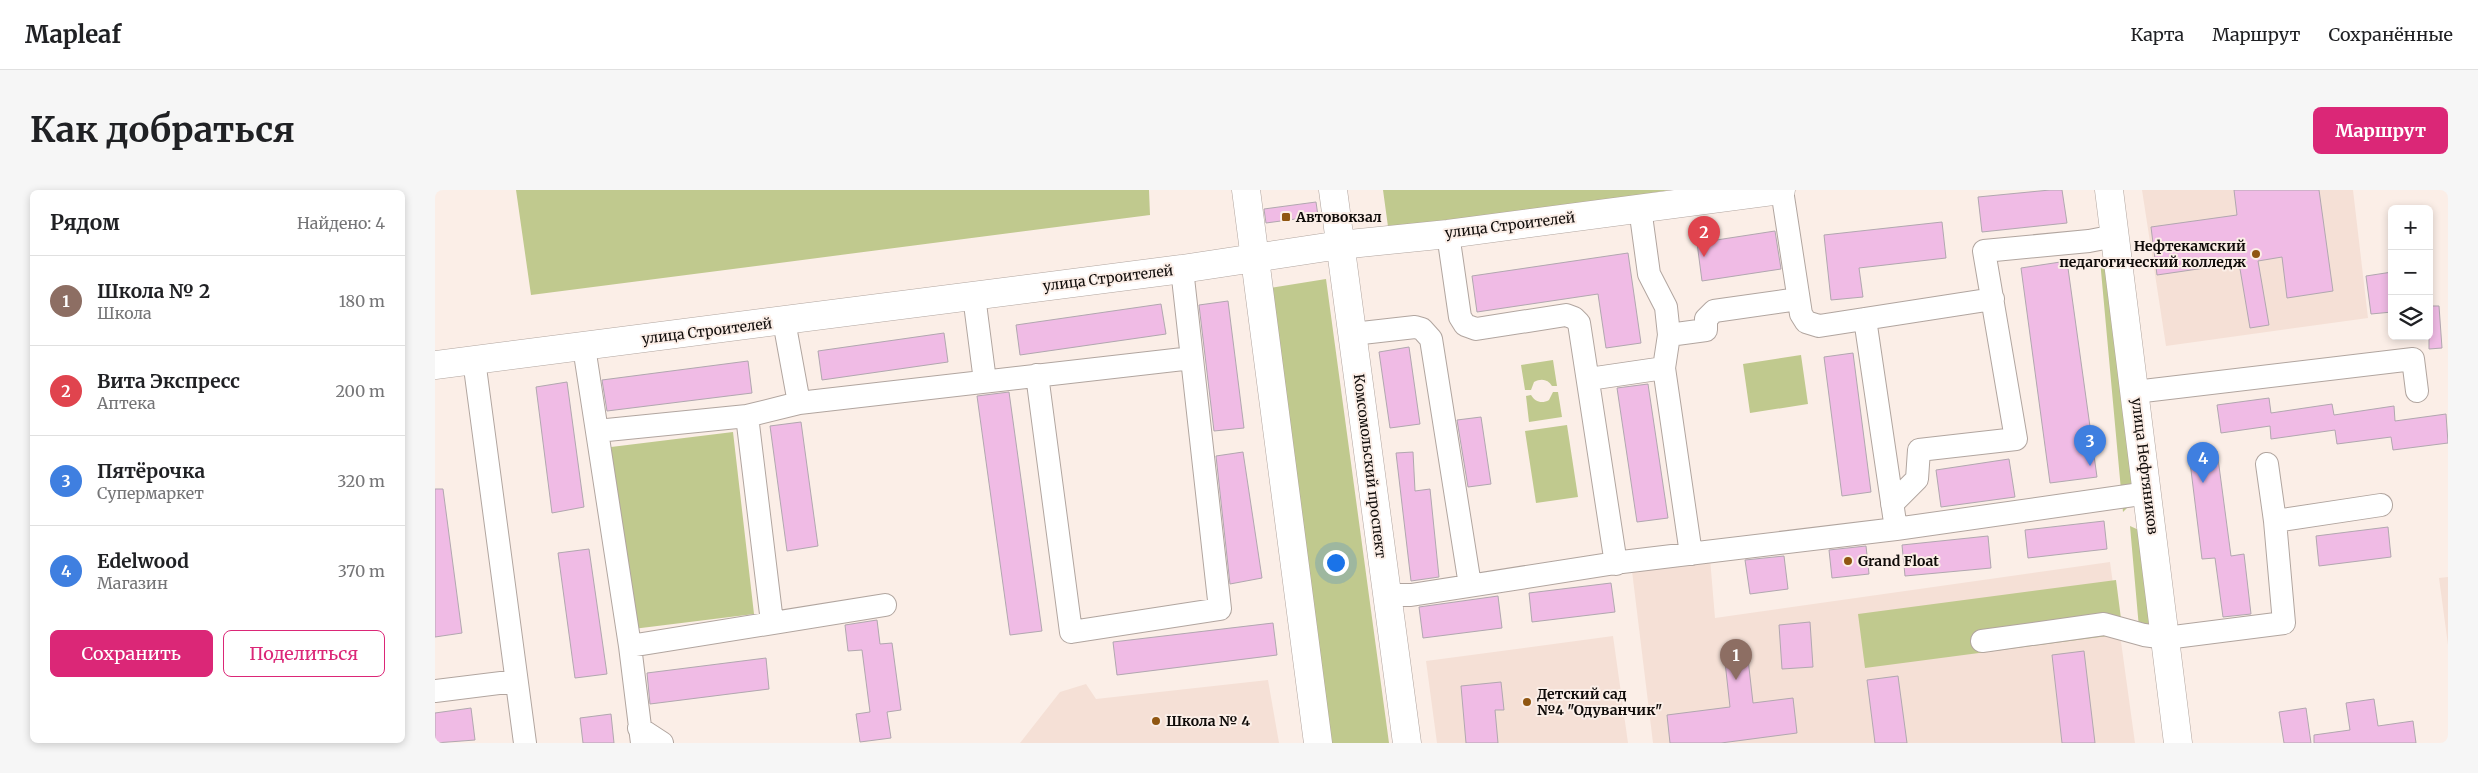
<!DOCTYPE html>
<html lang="ru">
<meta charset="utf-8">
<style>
:root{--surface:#fff;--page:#f6f6f6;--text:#202124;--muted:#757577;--line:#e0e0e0;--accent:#db2777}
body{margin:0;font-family:Merriweather,serif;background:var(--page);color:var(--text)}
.controls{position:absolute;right:15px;top:15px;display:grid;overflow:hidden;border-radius:8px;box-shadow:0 2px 8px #0003}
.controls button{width:45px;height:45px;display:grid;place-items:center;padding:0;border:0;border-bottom:1px solid var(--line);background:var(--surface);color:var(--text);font:25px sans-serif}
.you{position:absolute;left:900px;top:372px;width:18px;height:18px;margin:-12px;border:4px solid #fff;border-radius:50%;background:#1a73e8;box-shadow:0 0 0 8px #1a73e833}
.badge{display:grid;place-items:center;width:32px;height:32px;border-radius:50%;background:var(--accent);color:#fff;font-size:16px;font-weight:700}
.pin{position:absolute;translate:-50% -41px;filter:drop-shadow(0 1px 2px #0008)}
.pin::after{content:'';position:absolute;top:26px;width:18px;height:15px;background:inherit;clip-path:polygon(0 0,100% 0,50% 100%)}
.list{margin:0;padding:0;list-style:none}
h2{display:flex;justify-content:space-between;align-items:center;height:65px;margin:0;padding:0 20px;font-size:21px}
h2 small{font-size:16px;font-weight:400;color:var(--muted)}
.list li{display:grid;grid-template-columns:32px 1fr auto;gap:15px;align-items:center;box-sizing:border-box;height:90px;padding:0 20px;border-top:1px solid var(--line)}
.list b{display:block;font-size:19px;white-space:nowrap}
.list p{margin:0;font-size:16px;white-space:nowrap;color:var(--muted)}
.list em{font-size:16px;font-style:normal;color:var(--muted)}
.actions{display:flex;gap:10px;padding:15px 20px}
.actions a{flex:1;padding:11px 0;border:1px solid var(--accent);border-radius:8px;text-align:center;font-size:18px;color:var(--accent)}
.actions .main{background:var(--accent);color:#fff}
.icon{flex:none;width:28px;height:28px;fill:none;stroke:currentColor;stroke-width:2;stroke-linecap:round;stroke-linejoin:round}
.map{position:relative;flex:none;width:2013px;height:553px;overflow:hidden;border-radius:8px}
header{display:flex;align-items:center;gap:30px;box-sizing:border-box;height:70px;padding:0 25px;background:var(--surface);border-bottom:1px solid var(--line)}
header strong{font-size:24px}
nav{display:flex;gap:28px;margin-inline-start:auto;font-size:18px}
.intro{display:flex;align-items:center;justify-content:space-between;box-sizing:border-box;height:120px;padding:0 30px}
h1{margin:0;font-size:35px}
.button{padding:12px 22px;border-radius:8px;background:var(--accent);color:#fff;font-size:18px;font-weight:700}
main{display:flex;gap:30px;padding:0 30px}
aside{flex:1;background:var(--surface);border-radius:8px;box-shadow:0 2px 8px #0003}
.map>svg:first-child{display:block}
.built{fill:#f5e0d6}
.green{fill:#c0c98e}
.building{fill:#f0bbe5;stroke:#b1a7af}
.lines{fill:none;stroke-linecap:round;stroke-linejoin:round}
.minor-casing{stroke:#b1a59f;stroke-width:24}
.major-casing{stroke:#b1a59f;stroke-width:29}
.minor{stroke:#fff;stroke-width:22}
.major{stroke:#fff;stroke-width:28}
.poi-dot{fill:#905611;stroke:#fbeee7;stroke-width:2}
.labels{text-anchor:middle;stroke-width:4;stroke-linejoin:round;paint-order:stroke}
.poi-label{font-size:14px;font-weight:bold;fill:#0f0b09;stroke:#fbeee7;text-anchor:start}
.street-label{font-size:14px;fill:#0f0b09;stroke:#fbeee7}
</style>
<header>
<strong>Mapleaf</strong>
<nav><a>Карта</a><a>Маршрут</a><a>Сохранённые</a></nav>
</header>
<div class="intro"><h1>Как добраться</h1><a class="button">Маршрут</a></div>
<main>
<aside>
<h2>Рядом<small>Найдено: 4</small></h2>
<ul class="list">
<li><span class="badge" style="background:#8d6e63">1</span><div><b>Школа № 2</b><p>Школа</p></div><em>180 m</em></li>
<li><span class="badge" style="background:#e0444e">2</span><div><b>Вита Экспресс</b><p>Аптека</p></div><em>200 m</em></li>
<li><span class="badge" style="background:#3f7fe0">3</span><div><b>Пятёрочка</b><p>Супермаркет</p></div><em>320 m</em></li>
<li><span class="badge" style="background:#3f7fe0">4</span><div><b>Edelwood</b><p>Магазин</p></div><em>370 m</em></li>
</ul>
<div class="actions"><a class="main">Сохранить</a><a>Поделиться</a></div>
</aside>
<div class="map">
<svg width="2013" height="553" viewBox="0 0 2013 553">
<rect width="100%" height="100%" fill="#fbeee7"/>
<!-- built -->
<path class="built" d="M1707,0H1918L1933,128L1731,156Z
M1275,368L1280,428L1675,372L1700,553H1218L1197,381Z
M2013,387V455L2004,388Z
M1178,446L1193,553H1002L991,471Z
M833,490L844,553H585L625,502L651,494L661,509Z"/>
<!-- green -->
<path class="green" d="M81,0H714L715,25L96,105Z
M948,0H1235L954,44Z
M1678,68L1707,303L1688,322L1665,70Z
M891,89L954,553H894L835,98Z
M1366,165L1373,214L1315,223L1308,174Z
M1118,170L1122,196H1117C1113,189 1106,188 1099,192L1096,200H1090L1086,175Z
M1118,202H1123L1127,227L1094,232L1091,206L1096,205C1100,212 1107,214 1114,210Z
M1132,235L1143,307L1101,313L1090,241Z
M298,242L319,424L198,439L176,257Z
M1695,336L1706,341L1719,437L1704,438Z
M1681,390L1688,444L1430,478L1423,424Z"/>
<!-- building -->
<path class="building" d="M1615,0H1627L1632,33L1547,42L1543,7Z
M1799,0H1884L1898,101L1852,108L1847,67L1823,71L1834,135L1815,138L1804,73L1722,85L1716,37L1802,25Z
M881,12L883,26L831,33L829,19Z
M1507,32L1511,68L1424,78L1428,107L1396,110L1389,45Z
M1340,41L1346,79L1267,91L1262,53Z
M1193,63L1206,153L1171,158L1163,104L1042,122L1037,86Z
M1632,71L1662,287L1615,293L1586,78Z
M1957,82V122L1936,124L1931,86Z
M793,111L809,238L779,241L764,115Z
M726,114L731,144L585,165L581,135Z
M1994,116H2004L2007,158L1994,159Z
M509,143L513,172L387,190L383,161Z
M974,157L985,234L955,238L944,162Z
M1418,163L1436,302L1407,306L1389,167Z
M313,171L317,203L172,221L167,190Z
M132,192L149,317L117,323L101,197Z
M1213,194L1233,328L1202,332L1182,198Z
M574,202L607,441L575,445L542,206Z
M1834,208L1836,223L1897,214L1899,225L1959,216L1960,231L2011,224L2013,253L1958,260L1956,247L1902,254L1900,240L1836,249L1835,236L1786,243L1782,215Z
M1046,227L1056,294L1033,297L1022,230Z
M366,232L383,356L352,361L335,236Z
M1782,261L1796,366L1809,364L1816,424L1788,427L1780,368L1767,369L1754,264Z
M808,262L827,388L795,394L781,266Z
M978,262L980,301L995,299L1004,387L976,391L961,263Z
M1574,269L1580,307L1506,317L1501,280Z
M0,299H8L27,443L0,447Z
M1669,331L1672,359L1593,368L1590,340Z
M1953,337L1956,367L1884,376L1881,346Z
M1553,346L1556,378L1470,386L1467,355Z
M1431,356L1434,384L1397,388L1394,360Z
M154,359L172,484L140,488L123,363Z
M1349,366L1353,399L1315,404L1310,370Z
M1176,393L1180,422L1097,432L1094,403Z
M1063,406L1067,438L988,448L984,417Z
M442,430L445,454L457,453L466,520L452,522L456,548L425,552L421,524L435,522L427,460L413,461L410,435Z
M1375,432L1378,477L1347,479L1344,435Z
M838,433L842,465L682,485L678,452Z
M1312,460L1318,513L1358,508L1362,543L1286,553H1235L1232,525L1295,517L1289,463Z
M1649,461L1660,553H1627L1617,465Z
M331,468L334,499L215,514L212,483Z
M1463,486L1472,553H1440L1432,490Z
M1066,492L1069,520H1060L1063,553H1031L1026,496Z
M1939,509L1943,536L1978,531L1981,553H1879V545L1915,540L1911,513Z
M36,518L40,550L0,553V523Z
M1871,518L1876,553H1849L1844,522Z
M176,524L179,553H148L145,528Z"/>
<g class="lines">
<!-- minor casing -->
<g class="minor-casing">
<path id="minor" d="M1347,0L1366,124L1371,132L1384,136L1558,109
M1013,44L1025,127L1030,135L1041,139L1131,125L1139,128L1144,133L1181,374
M539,106L550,191
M349,131L364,213
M918,144L980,137L987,139L996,149L1035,395
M1234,145L1271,140V129L1279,121L1363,109
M149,157L195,456L207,553
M39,170L90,553
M1229,178L1256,364
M602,185L636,442L785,419L747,79
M1154,189L1229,178L1234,145L1231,117L1214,84L1205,18
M1700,202L1978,169L1982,201
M312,226L337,432
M162,241L312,226L364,213L757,168
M1457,314L1482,289L1484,260L1581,249L1549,61L1654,51L1680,46
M1840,331L1946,315
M1461,339L1713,303
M952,405H976L1187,372L1461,339L1430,129
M1547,451L1669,434L1709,445L1731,448L1849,433L1840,331L1832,274
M195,456L450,415
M0,501L81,491
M204,538L227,553"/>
</g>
<!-- major casing -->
<g class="major-casing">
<path id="major" d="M811,0L883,553
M898,0L972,553
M1674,0L1743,553
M0,175L747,79L905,55L1013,44L1346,0"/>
</g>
<!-- minor -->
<use href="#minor" class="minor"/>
<!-- major -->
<use href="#major" class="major"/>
</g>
<!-- markers -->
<g class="poi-dot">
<rect x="846" y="22" width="10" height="10" rx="2.5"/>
<circle cx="1821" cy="64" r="5"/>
<circle cx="1413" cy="371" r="5"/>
<circle cx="1092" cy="512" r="5"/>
<circle cx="721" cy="531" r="5"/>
</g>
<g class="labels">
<!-- poi labels -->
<g class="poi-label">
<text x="861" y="32">Автовокзал</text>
<text x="1811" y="61" text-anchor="end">Нефтекамский<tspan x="1811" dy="16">педагогический колледж</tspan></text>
<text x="1423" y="376">Grand Float</text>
<text x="1102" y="509">Детский сад<tspan x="1102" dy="16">№4 "Одуванчик"</tspan></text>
<text x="731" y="536">Школа № 4</text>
</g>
<!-- street labels -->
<g class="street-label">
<text transform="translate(1075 35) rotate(-7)" y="5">улица Строителей</text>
<text transform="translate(673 88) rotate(-7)" y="5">улица Строителей</text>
<text transform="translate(272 141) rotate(-7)" y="5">улица Строителей</text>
<text transform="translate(935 276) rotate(83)" y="5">Комсомольский проспект</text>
<text transform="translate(1710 276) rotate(83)" y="5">улица Нефтяников</text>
</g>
</g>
</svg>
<div class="controls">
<button>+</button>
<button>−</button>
<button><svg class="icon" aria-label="layers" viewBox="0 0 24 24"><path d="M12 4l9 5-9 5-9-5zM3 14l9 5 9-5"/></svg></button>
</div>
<div class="you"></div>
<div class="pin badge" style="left:1301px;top:490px;background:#8d6e63">1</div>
<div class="pin badge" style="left:1269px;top:67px;background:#e0444e">2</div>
<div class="pin badge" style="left:1655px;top:276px;background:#3f7fe0">3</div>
<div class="pin badge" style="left:1768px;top:293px;background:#3f7fe0">4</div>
</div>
</main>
